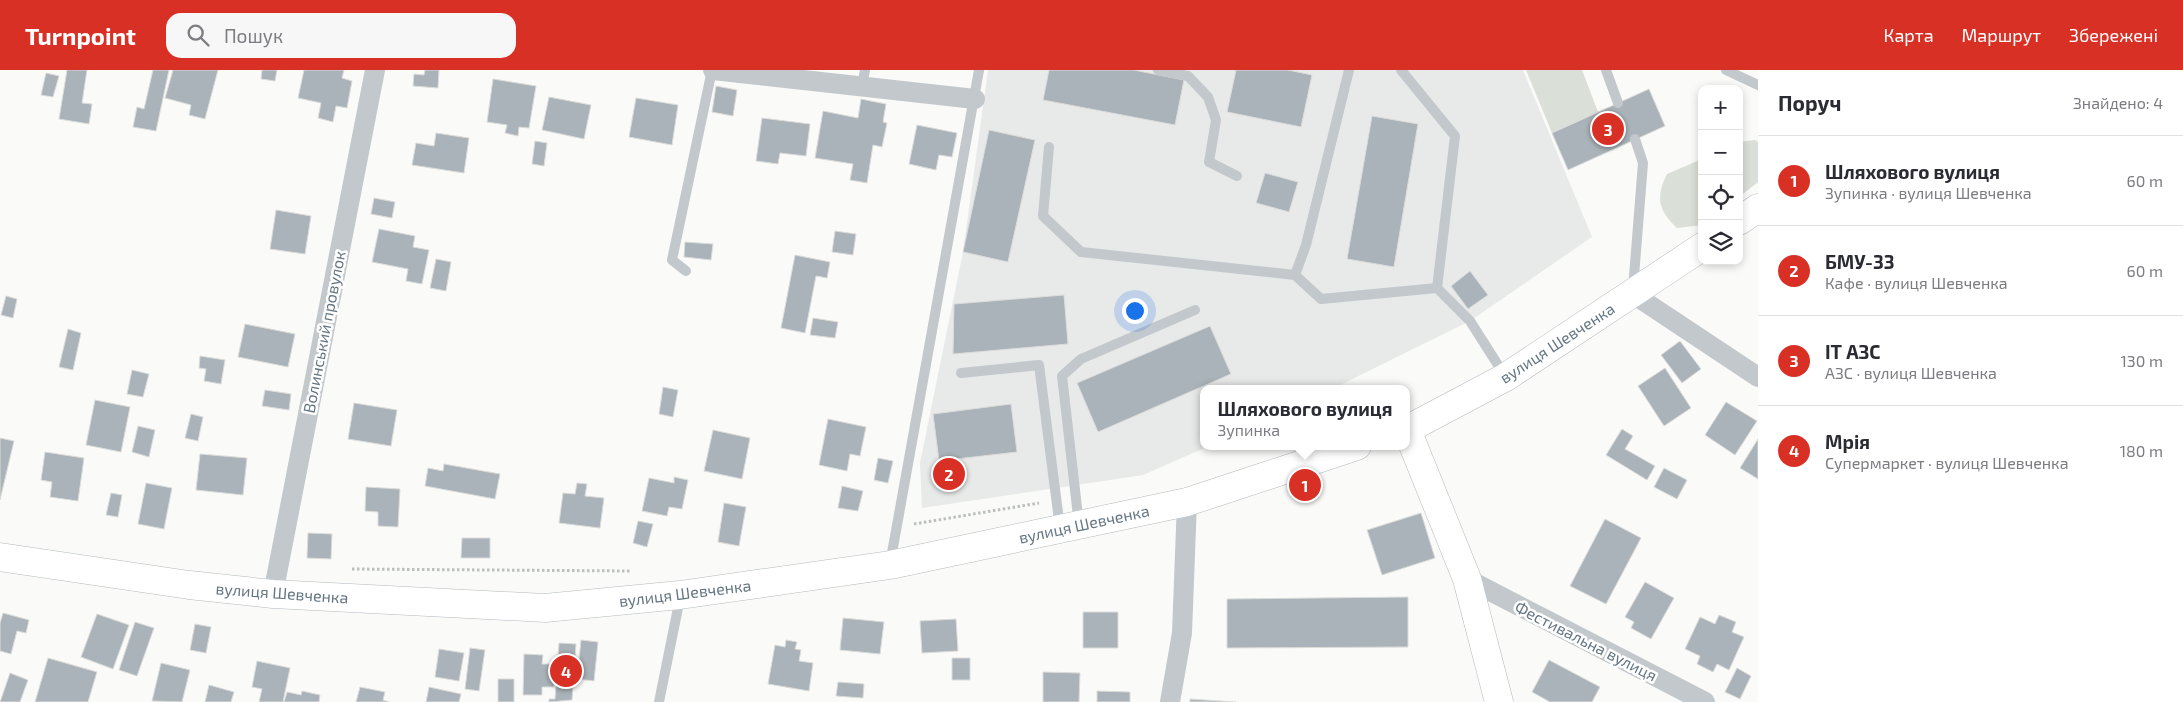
<!DOCTYPE html>
<html lang="uk">
<meta charset="utf-8">
<style>
:root{--surface:#fff;--page:#f7f7f7;--text:#2b2b33;--muted:#7c7c81;--line:#e1e1e2;--accent:#d93025}
body{margin:0;font-family:"Exo 2",sans-serif;background:var(--page);color:var(--text)}
.controls{position:absolute;right:15px;top:15px;display:grid;overflow:hidden;border-radius:10px;box-shadow:0 2px 8px #0003}
.controls button{width:45px;height:45px;display:grid;place-items:center;padding:0;border:0;border-bottom:1px solid var(--line);background:var(--surface);color:var(--text);font:25px sans-serif}
.you{position:absolute;left:1134px;top:240px;width:18px;height:18px;margin:-12px;border:4px solid #fff;border-radius:50%;background:#1a73e8;box-shadow:0 0 0 8px #1a73e833}
.badge{display:grid;place-items:center;width:32px;height:32px;border-radius:50%;background:var(--accent);color:#fff;font-size:16px;font-weight:700}
.pin{position:absolute;translate:-50% -50%;border:2px solid #fff;box-shadow:0 1px 5px #0006}
.popup{position:absolute;left:1200px;top:315px;width:210px;height:65px;box-sizing:border-box;display:grid;place-content:center;border-radius:10px;background:var(--surface);filter:drop-shadow(0 1px 4px #0005);font-size:16px;white-space:nowrap;color:var(--muted)}
.popup b{font-size:19px;color:var(--text)}
.popup::after{content:'';position:absolute;left:50%;top:100%;margin-left:-10px;border:10px solid transparent;border-top-color:var(--surface)}
.list{margin:0;padding:0;list-style:none}
h2{display:flex;justify-content:space-between;align-items:center;height:65px;margin:0;padding:0 20px;font-size:21px}
h2 small{font-size:16px;font-weight:400;color:var(--muted)}
.list li{display:grid;grid-template-columns:32px 1fr auto;gap:15px;align-items:center;box-sizing:border-box;height:90px;padding:0 20px;border-top:1px solid var(--line)}
.list b{display:block;font-size:19px;white-space:nowrap}
.list p{margin:0;font-size:16px;white-space:nowrap;color:var(--muted)}
.list em{font-size:16px;font-style:normal;color:var(--muted)}
.icon{flex:none;width:28px;height:28px;fill:none;stroke:currentColor;stroke-width:2;stroke-linecap:round;stroke-linejoin:round}
.map{position:relative;flex:none;width:1758px;height:632px;overflow:hidden}
header{display:flex;align-items:center;gap:30px;box-sizing:border-box;height:70px;padding:0 25px;background:var(--accent);color:#fff}
header strong{font-size:24px}
nav{display:flex;gap:28px;margin-inline-start:auto;font-size:18px}
.search{width:350px;height:45px;background:var(--page);display:flex;align-items:center;gap:12px;box-sizing:border-box;padding:0 18px;border-radius:15px;color:var(--muted);font-size:19px}
main{display:flex}
aside{flex:1;background:var(--surface)}
.map>svg:first-child{display:block}
.built{fill:#e8e9e9}
.green{fill:#dadfd7}
.building{fill:#aab3b9;stroke:#dcdcda}
.lines{fill:none;stroke-linecap:round;stroke-linejoin:round}
.secondary-casing{stroke:#b3babf;stroke-width:29}
.path{stroke:#bbbfc2;stroke-width:3;stroke-dasharray:2.5 2.5;stroke-linecap:butt}
.lane{stroke:#c3c8cc;stroke-width:10}
.street{stroke:#c3c8cc;stroke-width:20}
.secondary{stroke:#fff;stroke-width:28}
.labels{text-anchor:middle;stroke-width:5;stroke-linejoin:round;paint-order:stroke}
.street-label{font-size:16px;fill:#657683;stroke:#fff}
</style>
<header>
<strong>Turnpoint</strong>
<div class="search"><svg class="icon" aria-label="search" viewBox="0 0 24 24"><circle cx="10" cy="10" r="6"/><path d="M15 15l6 6"/></svg>Пошук</div>
<nav><a>Карта</a><a>Маршрут</a><a>Збережені</a></nav>
</header>
<main>
<div class="map">
<svg width="1758" height="632" viewBox="0 0 1758 632">
<rect width="100%" height="100%" fill="#fafaf8"/>
<!-- built -->
<path class="built" d="M988,0H1523L1592,167L1470,251L1332,319H1204V376H1209L1143,405L922,438L920,393L963,182Z"/>
<!-- green -->
<path class="green" d="M1526,0H1582L1598,42L1552,63Z
M1755,70L1758,72V112L1739,127V72Z
M1702,89V155L1677,158C1659,141 1655,128 1667,104Z"/>
<!-- building -->
<path class="building" d="M67,0H87L82,33L92,34L89,54L59,49Z
M153,0H169L156,61L133,57L137,37L144,39Z
M173,0H218L205,49L189,45L191,35L165,28Z
M262,0H277L275,11L261,9Z
M304,0H344L342,8L352,11L347,38L336,36L333,52L318,48L321,33L298,28Z
M425,0H439L438,18L413,16L414,4L424,5Z
M1049,0H1134L1184,10L1175,55L1043,30Z
M1236,0H1288L1312,5L1301,57L1227,42Z
M46,3L59,6L53,27L41,25Z
M493,9L536,16L529,58L519,57L518,66L505,63L507,55L487,52Z
M716,16L737,20L733,46L712,42Z
M1649,19L1665,56L1568,100L1552,63Z
M549,27L591,35L584,69L542,60Z
M636,28L678,35L672,75L629,67Z
M861,29L886,34L883,52L887,53L882,77L873,75L867,113L850,110L853,94L815,88L823,41L858,48Z
M1372,46L1418,54L1394,197L1347,189Z
M762,48L810,54L806,86L780,83L778,94L756,91Z
M917,55L957,63L952,87L939,85L936,100L909,94Z
M989,60L1035,70L1008,192L963,182Z
M436,63L469,68L464,103L412,95L416,73L434,76Z
M535,71L547,73L544,96L532,94Z
M1265,103L1298,112L1289,142L1256,133Z
M374,128L395,132L392,148L371,144Z
M276,140L311,146L305,184L270,179Z
M379,159L415,166L413,177L429,180L422,214L406,211L408,199L372,192Z
M835,161L856,164L853,185L832,182Z
M685,172L713,174L711,190L684,187Z
M795,185L830,192L827,208L816,206L805,263L781,258Z
M436,189L451,192L446,221L430,218Z
M1470,201L1488,225L1468,239L1451,216Z
M1064,225L1068,274L953,284L954,234Z
M6,226L17,229L13,248L1,245Z
M813,248L838,252L835,268L810,265Z
M245,254L295,264L288,297L238,287Z
M1210,256L1231,304L1098,362L1077,313Z
M68,259L81,263L73,300L59,297Z
M1680,271L1701,299L1682,313L1661,285Z
M200,286L225,290L221,314L204,311L206,299L199,298Z
M1665,298L1691,338L1664,356L1638,316Z
M132,300L149,304L143,327L127,324Z
M663,317L678,320L673,347L659,344Z
M265,320L291,324L289,340L262,336Z
M95,330L130,337L121,382L86,375Z
M1726,332L1757,351L1735,385L1705,365Z
M354,333L397,340L391,376L348,369Z
M1011,334L1017,382L939,391L933,344Z
M191,344L203,347L198,371L185,368Z
M828,349L866,357L860,386L850,384L847,401L819,395Z
M138,356L155,360L149,387L132,382Z
M1622,359L1633,366L1625,379L1655,396L1647,410L1606,385Z
M713,360L750,368L742,409L704,401Z
M0,368L14,371L0,430Z
M1758,369V409L1740,398Z
M45,382L84,388L78,431L50,427L52,412L41,410Z
M200,384L247,388L243,425L196,420Z
M878,388L893,391L888,413L874,410Z
M444,394L500,404L495,429L425,416L428,398L443,401Z
M1664,398L1687,410L1677,429L1654,417Z
M674,407L688,410L682,439L669,437L667,446L642,441L649,408L674,413Z
M146,413L172,418L164,459L138,454Z
M577,413L587,414L585,426L604,428L600,458L559,453L563,423L575,424Z
M842,416L863,421L858,441L838,438Z
M366,417L400,419L398,457L378,456V442L365,441Z
M111,423L122,425L118,447L106,445Z
M724,433L746,437L739,476L718,472Z
M1421,443L1435,488L1382,505L1367,460Z
M1605,449L1641,468L1606,534L1570,516Z
M638,451L653,454L647,477L633,473Z
M308,463L332,464L331,489L307,488Z
M462,468H490V488H461Z
M1645,512L1674,528L1651,569L1631,558L1634,552L1625,547Z
M1408,527V577L1227,578V529Z
M1083,542H1118V578H1083Z
M3,543L29,550L26,563L17,561L11,584L0,581V553Z
M97,544L129,555L113,599L81,587Z
M1719,545L1736,552L1732,562L1744,567L1729,600L1717,594L1713,602L1697,594L1700,586L1685,579L1700,547L1715,554Z
M843,548L884,552L880,584L840,580Z
M956,549L958,581L922,583L920,551Z
M135,552L154,558L137,606L119,600Z
M195,554L211,557L206,583L190,580Z
M581,570L598,572L594,611L577,609Z
M786,570L797,572L795,579L801,580L799,591L813,593L809,621L768,614L775,575L785,577Z
M559,573L576,574L572,630L549,632V629H555Z
M470,578L485,580L479,621L465,619Z
M439,579L464,583L459,611L435,607Z
M524,584L543,585L542,594H555L554,617H542V625H523Z
M48,588L97,602L88,632H35Z
M952,588H970V610H952Z
M1549,590L1600,617L1592,632H1550L1532,622Z
M257,591L290,598L283,632H259L262,619L252,617Z
M161,593L190,600L182,632L152,631Z
M1737,598L1751,606L1740,629L1725,622Z
M1043,602L1080,603L1079,632H1043Z
M10,603L28,610L20,632H0Z
M498,609H514V632H498Z
M838,612L864,614L863,628L836,626Z
M209,615L234,622L231,632H205Z
M360,617L385,622L383,630L389,632H356Z
M429,617L461,624L459,632H426Z
M302,621L320,625L319,632H284L287,622L301,625Z
M1097,621L1130,622V632H1097Z
M1190,629L1236,632H1190Z"/>
<g class="lines">
<!-- secondary casing -->
<g class="secondary-casing">
<path id="secondary" d="M1739,151L1758,138
M1406,360L1506,307L1702,177
M1407,360L1467,509L1499,632
M0,487L189,515L273,524L545,538L680,525L890,495L1187,432L1357,376"/>
</g>
<!-- path -->
<path class="path" d="M914,454L1039,433
M352,499L631,501"/>
<!-- lane -->
<path class="lane" d="M1158,0L1188,6L1208,27L1216,50L1209,92L1237,106
M1401,0L1455,66L1437,218
M1606,0L1618,33
M1726,0L1758,15
M862,16L865,0
M1049,77L1043,146L1081,182L1295,205L1306,175L1349,0
M686,201L672,190L712,0
M1295,205L1321,229L1437,218L1470,251L1505,306
M1633,219L1643,93L1635,69
M961,303L1039,295L1060,458
M1079,455L1062,306L1081,289L1195,240
M890,494L979,0
M659,632L680,528"/>
<!-- street -->
<path class="street" d="M713,0L975,29
M1633,224L1758,307
M1467,509L1705,632
M273,524L375,0
M1170,632L1182,563L1187,432"/>
<!-- secondary -->
<use href="#secondary" class="secondary"/>
</g>
<g class="labels">
<!-- street labels -->
<g class="street-label">
<text transform="translate(324 262) rotate(-79)" y="6">Волинський провулок</text>
<text transform="translate(1557 273) rotate(-33)" y="6">вулиця Шевченка</text>
<text transform="translate(1084 454) rotate(-12)" y="6">вулиця Шевченка</text>
<text transform="translate(282 523) rotate(4)" y="6">вулиця Шевченка</text>
<text transform="translate(685 523) rotate(-7)" y="6">вулиця Шевченка</text>
<text transform="translate(1586 571) rotate(27)" y="6">Фестивальна вулиця</text>
</g>
</g>
</svg>
<div class="controls">
<button>+</button>
<button>−</button>
<button><svg class="icon" aria-label="locate" viewBox="0 0 24 24"><circle cx="12" cy="12" r="6"/><path d="M12 2v4M12 18v4M2 12h4M18 12h4"/></svg></button>
<button><svg class="icon" aria-label="layers" viewBox="0 0 24 24"><path d="M12 4l9 5-9 5-9-5zM3 14l9 5 9-5"/></svg></button>
</div>
<div class="you"></div>
<div class="pin badge" style="left:1305px;top:415px">1</div>
<div class="popup"><b>Шляхового вулиця</b>Зупинка</div>
<div class="pin badge" style="left:949px;top:404px">2</div>
<div class="pin badge" style="left:1608px;top:59px">3</div>
<div class="pin badge" style="left:566px;top:601px">4</div>
</div>
<aside>
<h2>Поруч<small>Знайдено: 4</small></h2>
<ul class="list">
<li><span class="badge">1</span><div><b>Шляхового вулиця</b><p>Зупинка · вулиця Шевченка</p></div><em>60 m</em></li>
<li><span class="badge">2</span><div><b>БМУ-33</b><p>Кафе · вулиця Шевченка</p></div><em>60 m</em></li>
<li><span class="badge">3</span><div><b>ІТ АЗС</b><p>АЗС · вулиця Шевченка</p></div><em>130 m</em></li>
<li><span class="badge">4</span><div><b>Мрія</b><p>Супермаркет · вулиця Шевченка</p></div><em>180 m</em></li>
</ul>
</aside>
</main>
